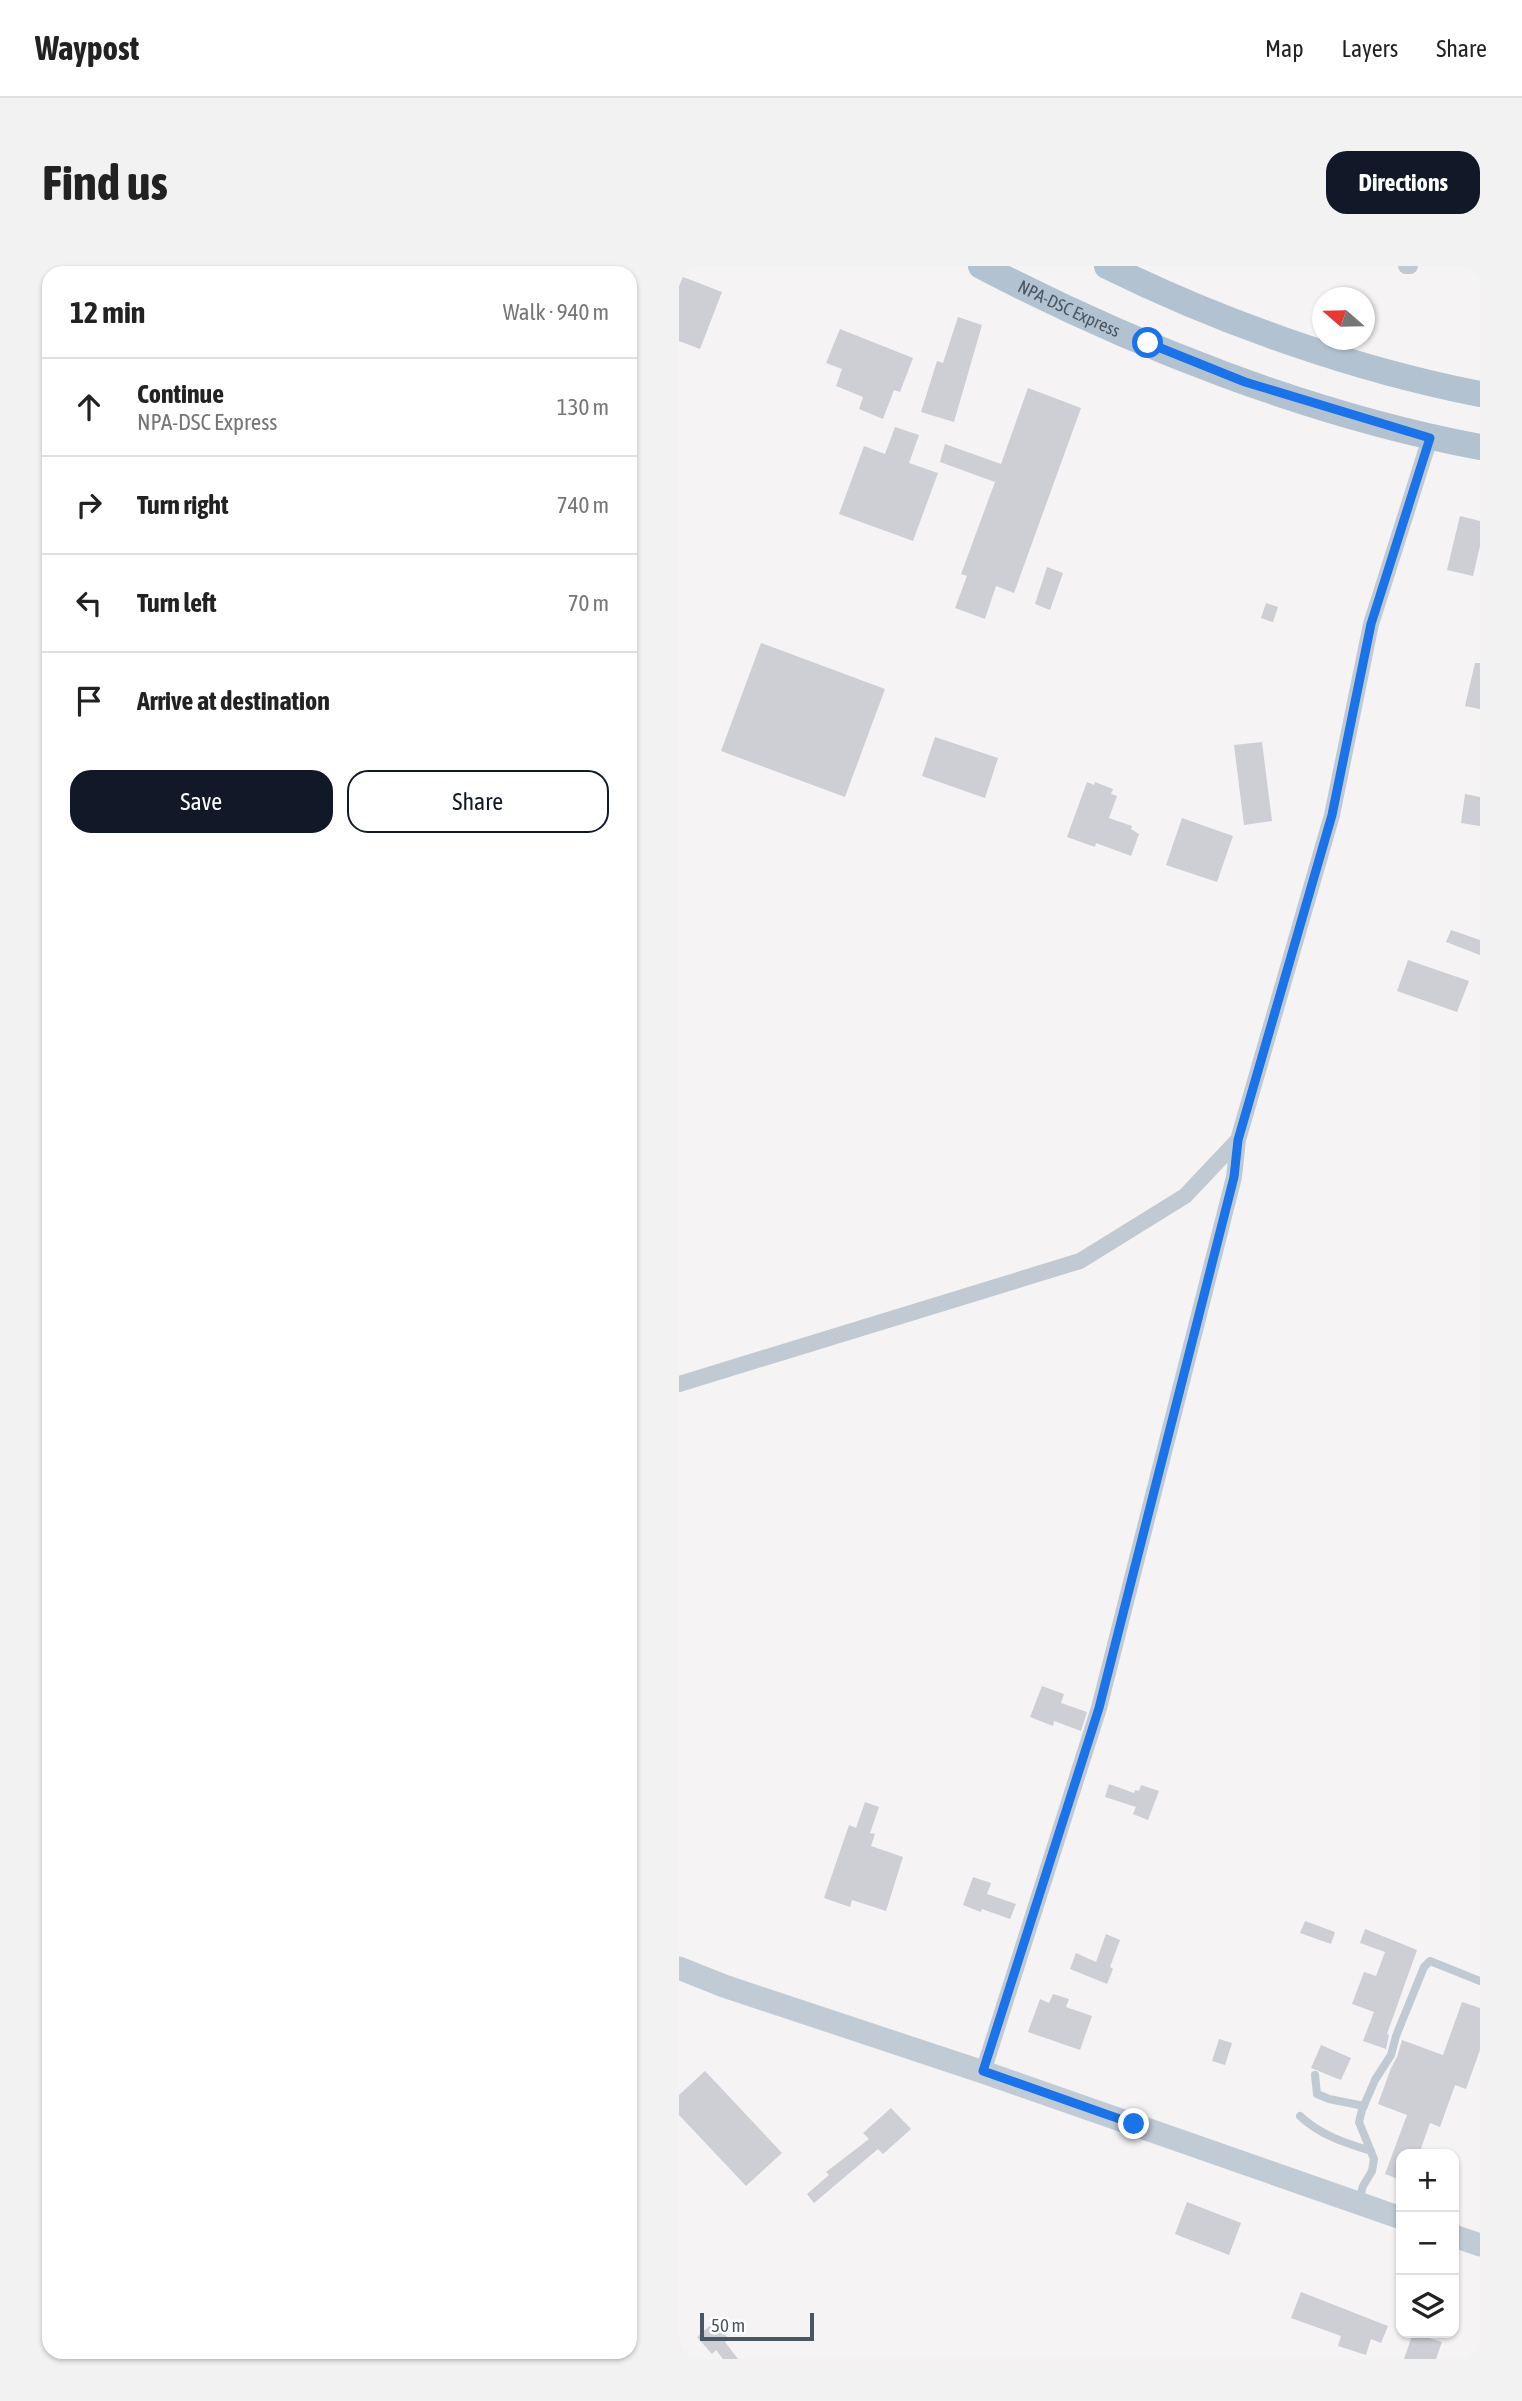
<!DOCTYPE html>
<meta charset="utf-8">
<style>
:root{--surface:#fff;--page:#f2f2f2;--text:#222;--muted:#767676;--line:#e0e0e0;--accent:#111827}
body{margin:0;font-family:"Asap Condensed",sans-serif;background:var(--page);color:var(--text)}
.controls{position:absolute;right:21px;bottom:21px;display:grid;overflow:hidden;border-radius:14px;box-shadow:0 2px 5px #0004}
.controls button{width:63px;height:63px;display:grid;place-items:center;padding:0;border:0;border-bottom:2px solid var(--line);background:var(--surface);color:var(--text);font:35px sans-serif}
.compass{position:absolute;left:633px;top:21px;width:63px;height:63px;border-radius:50%;background:var(--surface);box-shadow:0 2px 5px #0004;rotate:290deg}
.scale{position:absolute;left:21px;bottom:18px;width:114px;box-sizing:border-box;padding-left:7px;border:4px solid #4a5661;border-top:0;font-size:19px;line-height:24px;white-space:nowrap;color:#4a5661;-webkit-text-stroke:5px #fff;paint-order:stroke}
.stop{position:absolute;width:21px;height:21px;margin:-16px;border:5px solid #1a73e8;border-radius:50%;background:#fff}
.stop.end{background:#1a73e8;border-color:#fff;box-shadow:0 2px 7px #0008}
.list{margin:0;padding:0;list-style:none}
h2{display:flex;justify-content:space-between;align-items:center;height:91px;margin:0;padding:0 28px;font-size:30px}
h2 small{font-size:23px;font-weight:400;color:var(--muted)}
.list li{display:grid;grid-template-columns:46px 1fr auto;gap:21px;align-items:center;box-sizing:border-box;height:98px;padding:0 28px;border-top:2px solid var(--line)}
.list b{display:block;font-size:26px;white-space:nowrap}
.list p{margin:0;font-size:23px;white-space:nowrap;color:var(--muted)}
.list em{font-size:23px;font-style:normal;color:var(--muted)}
.actions{display:flex;gap:14px;padding:21px 28px}
.actions a{flex:1;padding:16px 0;border:2px solid var(--accent);border-radius:21px;text-align:center;font-size:24px;color:var(--accent)}
.actions .main{background:var(--accent);color:#fff}
.icon{flex:none;width:38px;height:38px;fill:none;stroke:currentColor;stroke-width:2;stroke-linecap:round;stroke-linejoin:round}
.map{position:relative;flex:none;width:801px;height:2093px;overflow:hidden;border-radius:21px}
header{display:flex;align-items:center;gap:42px;box-sizing:border-box;height:98px;padding:0 35px;background:var(--surface);border-bottom:2px solid var(--line)}
header strong{font-size:33px}
nav{display:flex;gap:38px;margin-inline-start:auto;font-size:24px}
.intro{display:flex;align-items:center;justify-content:space-between;box-sizing:border-box;height:168px;padding:0 42px}
h1{margin:0;font-size:49px}
.button{padding:18px 32px;border-radius:21px;background:var(--accent);color:#fff;font-size:24px;font-weight:700}
main{display:flex;gap:42px;padding:0 42px}
aside{flex:1;background:var(--surface);border-radius:21px;box-shadow:0 2px 5px #0004}
.map>svg:first-child{display:block}
.building{fill:#cdcfd5}
.lines{fill:none;stroke-linecap:round;stroke-linejoin:round}
.lane{stroke:#c1cad2;stroke-width:8}
.street{stroke:#c1cad2;stroke-width:16}
.secondary{stroke:#c1cbd6;stroke-width:23}
.primary{stroke:#b3c2d1;stroke-width:26}
.route{stroke:#1a73e8;stroke-width:9}
.labels{text-anchor:middle;stroke-width:6;stroke-linejoin:round;paint-order:stroke}
.street-label{font-size:18px;fill:#4a5661;stroke:#fff}
</style>
<header>
<strong>Waypost</strong>
<nav><a>Map</a><a>Layers</a><a>Share</a></nav>
</header>
<div class="intro"><h1>Find us</h1><a class="button">Directions</a></div>
<main>
<aside>
<h2>12 min<small>Walk · 940 m</small></h2>
<ul class="list">
<li><svg class="icon" aria-label="ahead" viewBox="0 0 24 24"><path d="M12 20V5M6 11l6-6 6 6"/></svg><div><b>Continue</b><p>NPA-DSC Express</p></div><em>130 m</em></li>
<li><svg class="icon" aria-label="right" viewBox="0 0 24 24"><path d="M7 20v-9h11M14 6l5 5-5 5"/></svg><div><b>Turn right</b></div><em>740 m</em></li>
<li><svg class="icon" aria-label="left" viewBox="0 0 24 24"><path d="M17 20v-9H6M10 6l-5 5 5 5"/></svg><div><b>Turn left</b></div><em>70 m</em></li>
<li><svg class="icon" aria-label="arrive" viewBox="0 0 24 24"><path d="M6 21V4h12l-3 4 3 4H6"/></svg><div><b>Arrive at destination</b></div></li>
</ul>
<div class="actions"><a class="main">Save</a><a>Share</a></div>
</aside>
<div class="map">
<svg width="801" height="2093" viewBox="0 0 801 2093">
<rect width="100%" height="100%" fill="#f5f3f3"/>
<!-- building -->
<path class="building" d="M4,11L43,26L21,83L0,75V20Z
M279,51L303,59L275,156L242,146L258,95L264,97Z
M161,63L234,92L221,126L215,124L204,153L180,143L184,131L157,120L163,103L147,97Z
M349,122L402,142L335,327L317,320L306,353L276,342L288,310L282,308L316,216L261,196L266,178L322,198Z
M216,161L240,169L230,197L259,207L234,275L160,248L185,180L206,188Z
M781,250L801,255V280L794,310L768,304Z
M368,301L384,307L371,344L356,338Z
M587,337L599,341L594,356L582,352Z
M82,377L206,423L166,531L42,485Z
M796,397H801V443L786,440Z
M256,471L319,492L306,532L243,510Z
M583,476L593,555L565,559L555,479Z
M408,516L415,519L416,516L434,523L432,528L438,530L430,552L453,560L452,563L460,568L452,590L417,577L416,581L388,571Z
M786,528L801,531V560L782,557Z
M503,552L554,570L538,616L487,599Z
M772,664L801,674V689L767,676Z
M729,694L790,715L778,746L718,725Z
M363,1420L385,1428L382,1437L408,1446L402,1465L375,1455L374,1460L351,1451Z
M430,1518L455,1527L456,1524L460,1525L462,1519L480,1525L469,1554L454,1548L457,1541L426,1531Z
M186,1536L200,1541L191,1567L196,1568L192,1580L224,1591L207,1645L173,1634L171,1641L145,1632L170,1559L177,1562Z
M294,1611L312,1617L308,1628L337,1638L331,1653L303,1643L302,1646L284,1639Z
M626,1655L656,1666L652,1678L621,1667Z
M686,1663L738,1684L708,1768L710,1769L707,1783L684,1775L695,1746L673,1738L685,1706L697,1710L706,1686L681,1677Z
M427,1668L441,1674L431,1701L434,1703L428,1718L391,1703L397,1687L417,1696Z
M374,1728L390,1733L387,1741L413,1750L401,1784L349,1766L361,1733L370,1737Z
M783,1736L801,1742V1784L787,1823L776,1819L761,1861L751,1857L740,1888H722V1904L719,1913L706,1908L728,1849L699,1838L712,1802L718,1791L723,1774L764,1789Z
M540,1773L553,1777L546,1799L533,1795Z
M642,1779L672,1792L662,1814L632,1802Z
M26,1805L103,1887L67,1920L0,1849V1829Z
M212,1842L232,1863L204,1888L199,1883L135,1937L128,1928L150,1909L147,1906L190,1873L184,1867Z
M508,1936L562,1957L550,1989L496,1968Z
M622,2026L709,2060L702,2077L692,2073L687,2089L659,2080L662,2070L612,2052Z
M35,2056L50,2073L46,2076L59,2093H44L37,2084L33,2088L18,2071Z
M734,2067L763,2076L757,2093H725Z"/>
<g class="lines">
<!-- lane -->
<path class="lane" d="M636,1809L638,1828L650,1833L685,1840
M621,1850C641,1869 666,1877 692,1885
M680,1935L684,1920L693,1905L695,1893L680,1856L683,1844L696,1814L712,1789L717,1770L745,1701L751,1695L801,1715"/>
<!-- street -->
<path class="street" d="M727,0H731
M0,1118L401,995L506,930L559,874
M304,1806L420,1442L555,911L559,874L653,549L692,358L751,172"/>
<!-- secondary -->
<path class="secondary" d="M0,1702L45,1720L304,1806L722,1952
M775,1970L801,1979"/>
<!-- primary -->
<g class="primary">
<path id="s1" d="M302,0C455,80 632,149 801,181"/>
<path d="M428,0C541,56 677,104 801,128"/>
</g>
</g>
<g class="lines">
<!-- route -->
<path class="route" d="M455,1858L304,1805L420,1442L555,911L559,874L653,549L692,358L751,172L566,116L469,77"/>
</g>
<g class="labels">
<!-- street labels -->
<g class="street-label">
<text dy="6" stroke="none"><textPath href="#s1" startOffset="98">NPA-DSC Express</textPath></text>
</g>
</g>
</svg>
<div class="controls">
<button>+</button>
<button>−</button>
<button><svg class="icon" aria-label="layers" viewBox="0 0 24 24"><path d="M12 4l9 5-9 5-9-5zM3 14l9 5 9-5"/></svg></button>
</div>
<svg class="compass" viewBox="-18 -18 36 36"><path d="M0-13l5 13h-10z" fill="#e53935"/><path d="M0 13l5-13h-10z" fill="#767676"/></svg>
<div class="scale">50 m</div>
<div class="stop" style="left:469px;top:77px"></div>
<div class="stop end" style="left:455px;top:1858px"></div>
</div>
</main>
